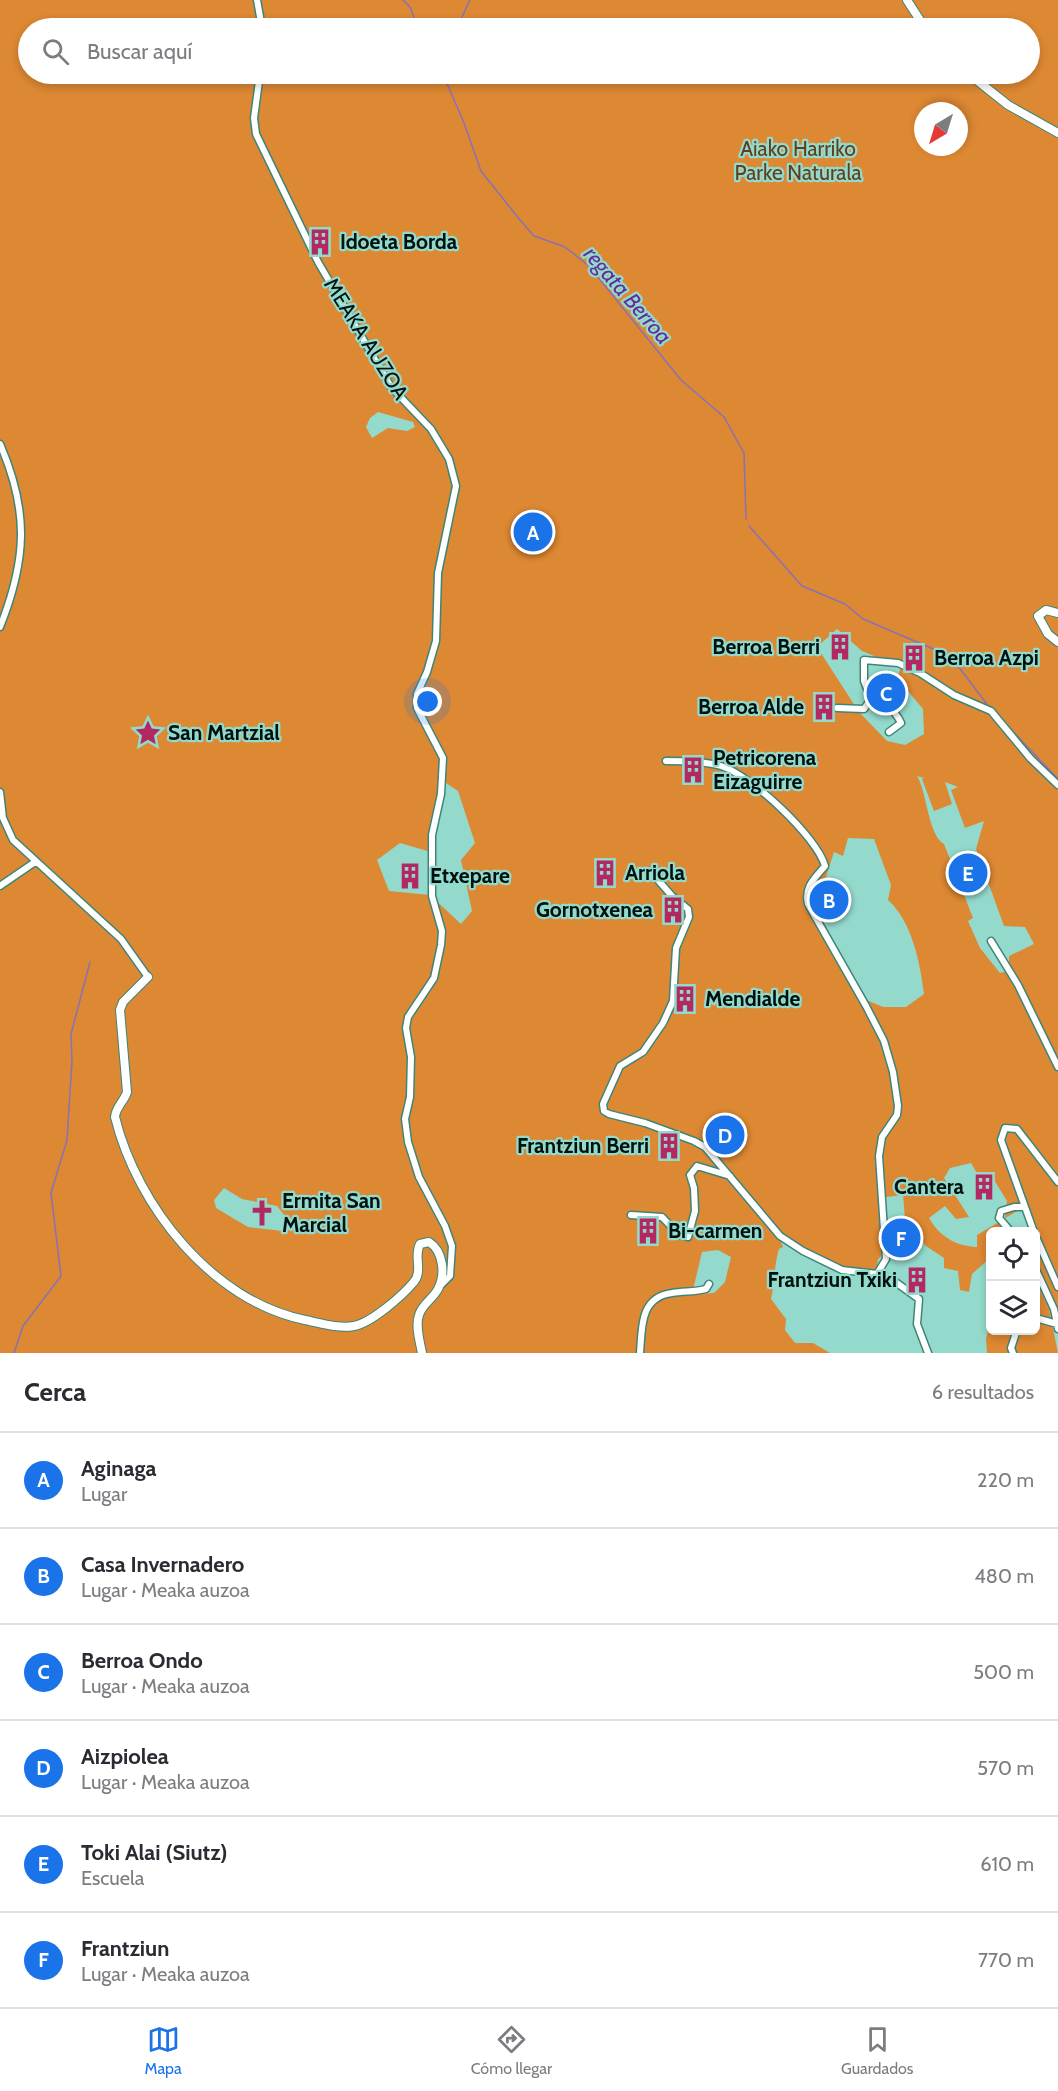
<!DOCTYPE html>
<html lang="es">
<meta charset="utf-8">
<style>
:root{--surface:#fff;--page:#f7f7f7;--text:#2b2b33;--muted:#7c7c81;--line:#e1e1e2;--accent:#1a73e8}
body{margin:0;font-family:Cabin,sans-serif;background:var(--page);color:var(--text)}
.controls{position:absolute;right:18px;bottom:18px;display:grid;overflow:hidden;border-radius:9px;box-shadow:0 3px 9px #0003}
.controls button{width:54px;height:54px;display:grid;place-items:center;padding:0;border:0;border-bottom:2px solid var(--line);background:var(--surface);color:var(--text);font:30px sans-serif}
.compass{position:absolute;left:914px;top:102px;width:54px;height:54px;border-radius:50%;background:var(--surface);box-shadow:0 3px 9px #0003;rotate:218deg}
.you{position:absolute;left:428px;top:702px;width:21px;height:21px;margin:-15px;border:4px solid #fff;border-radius:50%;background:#1a73e8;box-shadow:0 0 0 9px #1a73e833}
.badge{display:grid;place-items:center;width:39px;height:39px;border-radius:50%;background:var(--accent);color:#fff;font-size:20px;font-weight:700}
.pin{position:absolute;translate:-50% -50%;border:3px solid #fff;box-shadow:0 2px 6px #0006}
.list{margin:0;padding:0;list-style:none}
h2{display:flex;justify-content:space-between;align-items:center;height:78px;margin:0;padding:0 24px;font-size:26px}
h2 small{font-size:20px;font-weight:400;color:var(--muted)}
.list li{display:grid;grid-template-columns:39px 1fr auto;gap:18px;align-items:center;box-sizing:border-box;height:96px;padding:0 24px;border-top:2px solid var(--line)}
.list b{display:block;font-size:22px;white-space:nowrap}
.list p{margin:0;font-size:20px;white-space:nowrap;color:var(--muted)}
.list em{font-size:20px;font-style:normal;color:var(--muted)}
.icon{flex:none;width:33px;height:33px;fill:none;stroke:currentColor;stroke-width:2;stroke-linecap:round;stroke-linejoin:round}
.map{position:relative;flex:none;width:1058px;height:1353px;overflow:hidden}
.search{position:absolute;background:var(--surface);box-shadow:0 3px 9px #0003;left:18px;right:18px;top:18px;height:66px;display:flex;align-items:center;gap:15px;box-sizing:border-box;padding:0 21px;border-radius:33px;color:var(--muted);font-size:22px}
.sheet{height:654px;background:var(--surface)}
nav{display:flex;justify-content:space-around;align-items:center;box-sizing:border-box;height:84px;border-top:2px solid var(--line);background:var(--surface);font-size:16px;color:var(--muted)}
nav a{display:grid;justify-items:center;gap:3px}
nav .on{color:var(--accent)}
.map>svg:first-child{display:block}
.green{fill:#d83;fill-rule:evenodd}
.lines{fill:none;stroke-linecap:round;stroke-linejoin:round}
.stream{stroke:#8871b5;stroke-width:1.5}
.minor-casing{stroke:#3d8579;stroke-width:9}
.tertiary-casing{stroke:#3d8579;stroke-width:10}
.minor{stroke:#fff;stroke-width:6}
.tertiary{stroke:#fff;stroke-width:8}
.labels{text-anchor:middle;stroke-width:4.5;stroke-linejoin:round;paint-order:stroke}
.park-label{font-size:21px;fill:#623e1d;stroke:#93dacd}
.poi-label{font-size:21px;font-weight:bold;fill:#00120f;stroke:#93dacd;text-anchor:start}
.street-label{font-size:21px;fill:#00120f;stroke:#93dacd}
.water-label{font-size:22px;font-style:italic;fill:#632c9d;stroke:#93dacd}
</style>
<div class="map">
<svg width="1058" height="1353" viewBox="0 0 1058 1353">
<rect width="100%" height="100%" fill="#93dacd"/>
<!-- green -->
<path class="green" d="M0,0H1058V1329L1054,1309L1036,1270V1232L1028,1231L1025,1207L1005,1218L1007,1201L989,1172L979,1177L971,1163L950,1168L944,1178L969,1217L956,1219L945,1206L929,1218C940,1237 956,1246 977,1247V1235L999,1222L1005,1231L990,1232V1258L972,1274L969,1292L960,1290L958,1271L944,1268V1258L926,1246L905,1219L903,1195L878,1198L882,1256L878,1259L877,1267L873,1271L842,1269L779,1237L783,1247L779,1249C774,1265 775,1282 771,1299L786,1319L785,1330L795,1343H813L830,1353H0ZM28,28H1030V74H28ZM923,111H959V147H923ZM378,412L413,422L415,427L407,431L388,428L372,438L366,427L370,418ZM837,629L862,651L901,667L897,678L923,709L924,734L905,745L887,741L859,712L817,647ZM917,776L924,778L922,779L934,811L952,804L945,782L958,787L951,790L965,828L984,821L976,849L1004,926L1025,927L1034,944L1009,956V971L1000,973L980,948L968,921L973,918L944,844C928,835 927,792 917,776ZM446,783L458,791L475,843L461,860L472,911L461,924L430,895L389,891L377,860L400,843L431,852ZM848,838L874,839L891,885L888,900C912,922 920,962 924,994L906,1007H883L864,999L812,906L815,892L824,883L834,852L843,856ZM224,1188L242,1199L277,1206L289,1221L283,1231L248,1227L216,1208L214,1200ZM718,1250L731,1257L725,1282L714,1293L664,1296L655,1301L644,1320L643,1312L662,1293L693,1290L702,1252Z
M1036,1282L1049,1309L1058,1353H987L986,1339L990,1322V1330H1036Z"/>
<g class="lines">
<!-- stream -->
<path class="stream" d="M403,0L410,7L418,28
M449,28L461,19L470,0
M443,74L464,123L481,171L520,220L534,236L565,247L589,266L681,380L724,417L744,453L746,519
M749,526L802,586L845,604L863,619L945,654L955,662L989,707
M1001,719L1058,779
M14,1353L23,1326L61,1276L51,1193L67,1140L72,1061L71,1034L90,962"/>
<!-- minor casing -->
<g class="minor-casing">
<path id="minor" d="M257,0L262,28
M260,74L254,118L256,134L318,262L391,387L431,429L449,459L456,486L438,573L436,641L427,672L417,694V708L443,758L441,794L432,835V896L442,931L441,945L434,978L408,1017L406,1028L411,1057L410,1097L405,1119L408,1142L419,1177L445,1226L452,1246L450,1276L440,1286
M0,444C29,511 27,559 0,627
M871,699C884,702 895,710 901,723L889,732
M837,708L864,709L871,699L864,681V660L898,663L920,673L954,695L991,711L1030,758L1058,785
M666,761C683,761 705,761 721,766C751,775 817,837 825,866C814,879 804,887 808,904L866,1006L884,1041L893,1072L898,1106L897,1115L882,1137L879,1156L886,1259L877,1274L894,1281L919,1299L917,1324L928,1353
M0,792L3,818L13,840L121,939L148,977
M650,871L672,896L688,909L689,917L676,948L673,1001L663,1023L643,1052L620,1066L603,1104L604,1111L609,1114L645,1123L694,1141L705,1147L780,1236L803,1251L842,1270L877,1274
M0,886L35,862
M991,941L1018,985L1058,1067
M631,1215L662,1217L679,1235L688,1237L695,1211L694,1188L690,1175L697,1166L730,1176
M1011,1232L999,1218L1001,1211L1014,1207H1025
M1034,1232L1001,1140L1005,1128L1017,1129L1058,1182
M1036,1237L1058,1287
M1036,1270L1054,1309L1058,1329
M1036,1318L1057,1324
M640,1353C642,1327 640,1297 672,1293C684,1291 695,1292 706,1289L709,1284
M1013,1353L1011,1348L1017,1330"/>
</g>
<!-- tertiary casing -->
<g class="tertiary-casing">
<path id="tertiary" d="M907,0L925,28
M969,74L1008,105L1058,133
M1058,613L1046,610L1038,616L1048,634L1058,642
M148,977L123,1002L120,1010L127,1092C124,1102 116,1106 115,1117C137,1206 212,1301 305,1320C320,1323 339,1329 354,1326C371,1323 402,1296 413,1283C424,1271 413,1257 420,1244L429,1242C443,1251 446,1274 438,1289C433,1299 422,1304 419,1315C415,1326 420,1342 422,1353"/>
</g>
<!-- minor -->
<use href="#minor" class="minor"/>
<!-- tertiary -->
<use href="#tertiary" class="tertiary"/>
</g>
<!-- icons -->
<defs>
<g id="building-bare" transform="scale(2.07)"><path d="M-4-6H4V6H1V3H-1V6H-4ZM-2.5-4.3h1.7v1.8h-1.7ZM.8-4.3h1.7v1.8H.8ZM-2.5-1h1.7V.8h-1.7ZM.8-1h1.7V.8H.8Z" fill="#b42861" stroke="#93dacd" stroke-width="2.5" paint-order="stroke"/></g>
<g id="sight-bare" transform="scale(2.07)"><path d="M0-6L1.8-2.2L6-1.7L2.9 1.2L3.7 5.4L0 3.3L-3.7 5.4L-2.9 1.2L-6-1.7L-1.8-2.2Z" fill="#b42861" stroke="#93dacd" stroke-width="2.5" paint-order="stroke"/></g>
<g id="church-bare" transform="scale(2.07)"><path d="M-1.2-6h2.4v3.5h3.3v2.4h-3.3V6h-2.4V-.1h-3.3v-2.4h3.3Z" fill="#b42861" stroke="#93dacd" stroke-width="2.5" paint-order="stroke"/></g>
</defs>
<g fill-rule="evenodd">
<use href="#building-bare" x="320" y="242"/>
<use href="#building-bare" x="840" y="647"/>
<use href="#building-bare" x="914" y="658"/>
<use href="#building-bare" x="824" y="707"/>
<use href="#sight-bare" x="148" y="733"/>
<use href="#building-bare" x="693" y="770"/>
<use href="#building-bare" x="605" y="873"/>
<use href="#building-bare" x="410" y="876"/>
<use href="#building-bare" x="673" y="910"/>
<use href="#building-bare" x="685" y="999"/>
<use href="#building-bare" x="669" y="1146"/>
<use href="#building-bare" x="984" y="1187"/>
<use href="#church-bare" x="262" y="1213"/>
<use href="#building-bare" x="648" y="1231"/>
<use href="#building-bare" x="917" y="1280"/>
</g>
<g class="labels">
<!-- park labels -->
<g class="park-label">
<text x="798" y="156">Aiako Harriko<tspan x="798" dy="24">Parke Naturala</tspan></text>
</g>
<!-- poi labels -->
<g class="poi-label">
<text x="340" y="249">Idoeta Borda</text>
<text x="820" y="654" text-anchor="end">Berroa Berri</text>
<text x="934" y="665">Berroa Azpi</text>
<text x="804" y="714" text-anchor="end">Berroa Alde</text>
<text x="168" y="740">San Martzial</text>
<text x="713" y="765">Petricorena<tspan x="713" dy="24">Eizaguirre</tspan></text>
<text x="625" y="880">Arriola</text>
<text x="430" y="883">Etxepare</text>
<text x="653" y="917" text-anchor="end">Gornotxenea</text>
<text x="705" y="1006">Mendialde</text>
<text x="649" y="1153" text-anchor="end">Frantziun Berri</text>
<text x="964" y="1194" text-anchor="end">Cantera</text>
<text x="282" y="1208">Ermita San<tspan x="282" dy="24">Marcial</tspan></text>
<text x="668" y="1238">Bi-carmen</text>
<text x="897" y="1287" text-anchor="end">Frantziun Txiki</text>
</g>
<!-- street labels -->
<g class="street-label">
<text transform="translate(366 339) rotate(58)" y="7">MEAKA AUZOA</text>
</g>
<!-- water labels -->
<g class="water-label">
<text transform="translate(628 295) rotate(49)" y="8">regata Berroa</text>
</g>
</g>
</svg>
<div class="controls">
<button><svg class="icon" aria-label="locate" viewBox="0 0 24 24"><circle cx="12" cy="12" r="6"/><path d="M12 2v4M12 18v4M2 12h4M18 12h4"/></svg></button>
<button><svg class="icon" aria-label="layers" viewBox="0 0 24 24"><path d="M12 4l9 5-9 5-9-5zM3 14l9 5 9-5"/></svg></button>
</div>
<svg class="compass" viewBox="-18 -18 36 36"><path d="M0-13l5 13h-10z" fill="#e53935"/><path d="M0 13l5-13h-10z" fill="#7c7c81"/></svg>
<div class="you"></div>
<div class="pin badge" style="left:533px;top:532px">A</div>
<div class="pin badge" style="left:829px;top:900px">B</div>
<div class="pin badge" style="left:886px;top:693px">C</div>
<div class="pin badge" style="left:725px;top:1135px">D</div>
<div class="pin badge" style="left:968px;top:873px">E</div>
<div class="pin badge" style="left:901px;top:1238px">F</div>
<div class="search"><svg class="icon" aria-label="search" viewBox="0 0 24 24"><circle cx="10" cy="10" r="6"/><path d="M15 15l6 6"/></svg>Buscar aquí</div>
</div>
<section class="sheet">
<h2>Cerca<small>6 resultados</small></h2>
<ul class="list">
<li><span class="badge">A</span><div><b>Aginaga</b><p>Lugar</p></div><em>220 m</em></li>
<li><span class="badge">B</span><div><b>Casa Invernadero</b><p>Lugar · Meaka auzoa</p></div><em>480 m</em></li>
<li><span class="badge">C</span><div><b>Berroa Ondo</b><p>Lugar · Meaka auzoa</p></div><em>500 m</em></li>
<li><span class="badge">D</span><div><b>Aizpiolea</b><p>Lugar · Meaka auzoa</p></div><em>570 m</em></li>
<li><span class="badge">E</span><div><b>Toki Alai (Siutz)</b><p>Escuela</p></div><em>610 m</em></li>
<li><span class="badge">F</span><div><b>Frantziun</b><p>Lugar · Meaka auzoa</p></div><em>770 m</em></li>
</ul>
</section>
<nav>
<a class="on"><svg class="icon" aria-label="map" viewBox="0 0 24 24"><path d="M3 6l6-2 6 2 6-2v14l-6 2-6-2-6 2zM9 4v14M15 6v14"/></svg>Mapa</a>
<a><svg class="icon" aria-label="directions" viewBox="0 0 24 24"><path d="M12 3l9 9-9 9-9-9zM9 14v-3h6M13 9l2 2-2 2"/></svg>Cómo llegar</a>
<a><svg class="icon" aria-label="saved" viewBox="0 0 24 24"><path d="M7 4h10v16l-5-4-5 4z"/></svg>Guardados</a>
</nav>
